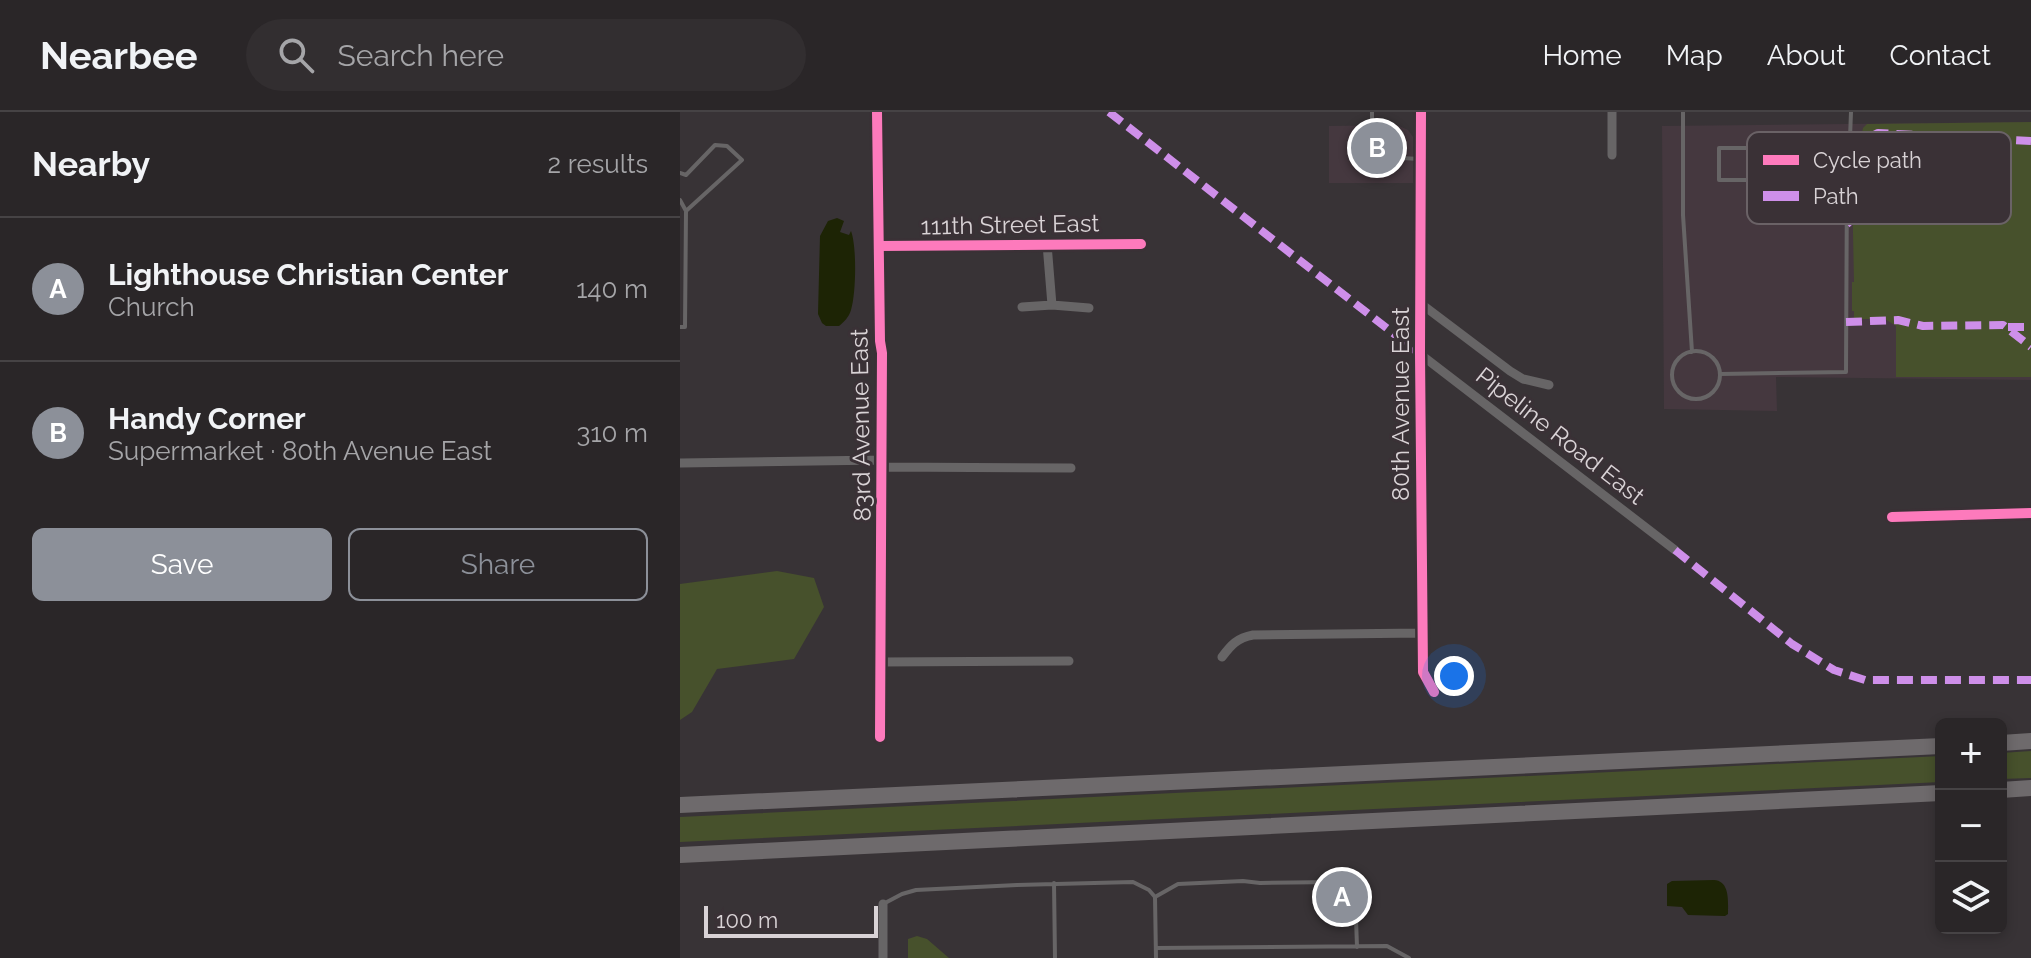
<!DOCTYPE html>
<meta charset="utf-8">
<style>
:root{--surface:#2a2628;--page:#322e30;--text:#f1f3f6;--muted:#a5a5a8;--line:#464345;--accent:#8c9099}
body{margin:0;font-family:Raleway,sans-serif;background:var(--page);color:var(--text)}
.controls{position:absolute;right:24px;bottom:24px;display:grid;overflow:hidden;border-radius:12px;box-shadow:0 4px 12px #0003}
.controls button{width:72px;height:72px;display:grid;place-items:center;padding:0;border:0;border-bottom:2px solid var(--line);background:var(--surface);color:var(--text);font:40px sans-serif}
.scale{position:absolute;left:24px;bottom:20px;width:174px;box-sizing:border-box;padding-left:8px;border:4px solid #d9d3d6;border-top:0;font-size:22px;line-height:28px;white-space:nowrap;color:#d9d3d6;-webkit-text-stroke:6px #3a3136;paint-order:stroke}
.you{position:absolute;left:774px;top:564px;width:28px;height:28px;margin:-20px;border:6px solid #fff;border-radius:50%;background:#1a73e8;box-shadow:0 0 0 12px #1a73e833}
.badge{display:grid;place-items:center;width:52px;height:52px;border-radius:50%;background:var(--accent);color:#fff;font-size:26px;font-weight:700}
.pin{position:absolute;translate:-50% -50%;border:4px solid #fff;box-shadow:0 2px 8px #0006}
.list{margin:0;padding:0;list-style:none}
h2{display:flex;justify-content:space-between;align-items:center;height:104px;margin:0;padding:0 32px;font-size:34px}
h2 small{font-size:26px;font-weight:400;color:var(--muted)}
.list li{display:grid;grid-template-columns:52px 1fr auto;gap:24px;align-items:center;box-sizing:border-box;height:144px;padding:0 32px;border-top:2px solid var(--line)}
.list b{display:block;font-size:30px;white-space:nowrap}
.list p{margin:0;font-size:26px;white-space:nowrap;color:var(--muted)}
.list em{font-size:26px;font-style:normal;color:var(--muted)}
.actions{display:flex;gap:16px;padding:24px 32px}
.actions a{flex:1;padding:18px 0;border:2px solid var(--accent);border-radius:12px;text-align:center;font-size:28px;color:var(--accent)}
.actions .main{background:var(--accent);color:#fff}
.icon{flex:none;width:44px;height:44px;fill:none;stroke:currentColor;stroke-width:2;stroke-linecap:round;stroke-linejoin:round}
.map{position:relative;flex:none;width:1351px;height:846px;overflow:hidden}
header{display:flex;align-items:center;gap:48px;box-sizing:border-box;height:112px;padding:0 40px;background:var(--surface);border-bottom:2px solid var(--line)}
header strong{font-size:38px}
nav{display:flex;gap:44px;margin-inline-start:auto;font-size:28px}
.search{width:560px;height:72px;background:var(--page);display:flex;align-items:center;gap:20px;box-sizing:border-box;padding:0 28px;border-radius:44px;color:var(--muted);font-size:30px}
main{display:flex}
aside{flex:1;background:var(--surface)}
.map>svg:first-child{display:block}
.built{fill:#45383f}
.green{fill:#47512c}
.water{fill:#1d2405}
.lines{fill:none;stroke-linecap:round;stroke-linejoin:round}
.service{stroke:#676566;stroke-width:4}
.minor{stroke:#676566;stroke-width:9}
.motorway{stroke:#6e6a6c;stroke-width:16}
.quiet{stroke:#ce8fe9;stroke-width:8;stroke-dasharray:16 8;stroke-linecap:butt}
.cycleway-casing{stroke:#3a3136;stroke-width:15}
.cycleway{stroke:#fd7abc;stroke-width:10}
.labels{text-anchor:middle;stroke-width:6;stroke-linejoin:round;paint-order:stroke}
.street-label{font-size:24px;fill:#d9d3d6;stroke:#3a3136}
.key{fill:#3a3136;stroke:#6a6266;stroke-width:2}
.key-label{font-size:22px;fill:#d9d3d6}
</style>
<header>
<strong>Nearbee</strong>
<div class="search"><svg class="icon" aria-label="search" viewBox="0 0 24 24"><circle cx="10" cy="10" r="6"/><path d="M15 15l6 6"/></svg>Search here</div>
<nav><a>Home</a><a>Map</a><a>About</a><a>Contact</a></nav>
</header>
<main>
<aside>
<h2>Nearby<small>2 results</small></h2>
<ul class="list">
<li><span class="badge">A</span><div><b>Lighthouse Christian Center</b><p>Church</p></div><em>140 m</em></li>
<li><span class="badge">B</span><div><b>Handy Corner</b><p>Supermarket · 80th Avenue East</p></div><em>310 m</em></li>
</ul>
<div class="actions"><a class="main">Save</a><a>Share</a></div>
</aside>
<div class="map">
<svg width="1351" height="846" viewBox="0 0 1351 846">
<rect width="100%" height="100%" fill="#383336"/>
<!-- built -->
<path class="built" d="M1351,10V268L1096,265L1097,299L984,297L982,14Z
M717,13L728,18L733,25V71H649V14Z"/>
<!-- green -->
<path class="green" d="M1351,10V265H1216V214L1205,207H1174V199H1172V170H1174L1172,72L1178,56V39L1183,16L1187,12Z
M97,459L134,466L144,495L114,547L37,557L12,600L0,608V472Z
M1351,639V666L1321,667V641Z
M1261,644V670L0,730V705Z
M237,824L247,827L269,846H228V827Z"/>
<!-- water -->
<path class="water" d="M157,106L164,109L160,120L169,123L171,119C177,135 176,182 171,198C169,205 164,210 159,214H146L142,211L138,202L140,124L148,109Z
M1034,768C1050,769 1048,789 1048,802L1045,804L1008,803L1002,795L987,794V772L992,769Z"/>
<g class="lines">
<!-- service -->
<path class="service" d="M692,0V16L717,17L722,22V46L739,47
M1003,0V103L1012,240
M1169,36H1039V68H1154C1162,65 1167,61 1169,52L1171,0
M0,61L6,63L35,33L47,34L62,48L6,99L5,215H0
M0,88L6,99
M992 263a24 24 0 1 1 48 0a24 24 0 1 1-48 0Z
M1040,262L1166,260L1167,60
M374,771L375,846
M475,785L498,772L563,769L580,771L656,770L670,774L675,778L677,835
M205,791L222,782L236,778L337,773L453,770L469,778L475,785L476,846
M476,836L707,834L729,846"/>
<!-- minor -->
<path class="minor" d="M197,0L200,229L202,241L200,625
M741,0L740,242L743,560L754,580
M932,0V43
M199,134L461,132
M740,191L830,259L843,267L869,273
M372,193L409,196
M342,195L372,193L367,132
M740,242L995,438
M1,351L202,348
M202,355L391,356
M1212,405L1351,401
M542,545C551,533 557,526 573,523L742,521
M200,550L389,549
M203,846V792"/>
<!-- motorway -->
<path class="motorway" d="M1321,631L1351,629
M1321,678L1351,676
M0,693L1261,634
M0,743L1261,681"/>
<!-- quiet -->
<path class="quiet" d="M429,0L740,242
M1167,112C1181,101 1174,86 1177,70C1178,64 1181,58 1182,52C1184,34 1180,29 1198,21L1351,29
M1166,210L1218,208L1243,214L1323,213L1351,235
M1328,215H1351
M995,438L1112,532L1154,558L1185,568H1351"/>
<!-- cycleway casing -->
<g class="cycleway-casing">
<path id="cycleway" d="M197,0L200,229L202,241L200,625
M741,0L740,242L743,560L754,580
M199,134L461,132
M1212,405L1351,401"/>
</g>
<!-- cycleway -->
<use href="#cycleway" class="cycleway"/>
</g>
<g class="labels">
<!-- street labels -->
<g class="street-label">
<text transform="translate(330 113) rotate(-1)" y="8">111th Street East</text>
<text transform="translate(721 292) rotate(-90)" y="8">80th Avenue East</text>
<text transform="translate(181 313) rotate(-91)" y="8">83rd Avenue East</text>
<text transform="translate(880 324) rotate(38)" y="8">Pipeline Road East</text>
</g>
</g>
<!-- legend -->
<rect x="1067" y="20" width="264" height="92" rx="12" class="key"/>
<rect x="1083" y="43" width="36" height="10" fill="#fd7abc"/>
<rect x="1083" y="79" width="36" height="10" fill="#ce8fe9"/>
<g class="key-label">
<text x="1133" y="56">Cycle path</text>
<text x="1133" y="92">Path</text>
</g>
</svg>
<div class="controls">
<button>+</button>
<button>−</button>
<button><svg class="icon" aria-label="layers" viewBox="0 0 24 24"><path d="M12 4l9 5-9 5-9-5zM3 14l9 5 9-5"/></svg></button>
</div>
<div class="scale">100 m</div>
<div class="you"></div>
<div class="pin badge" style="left:662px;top:785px">A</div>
<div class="pin badge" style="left:697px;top:36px">B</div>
</div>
</main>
